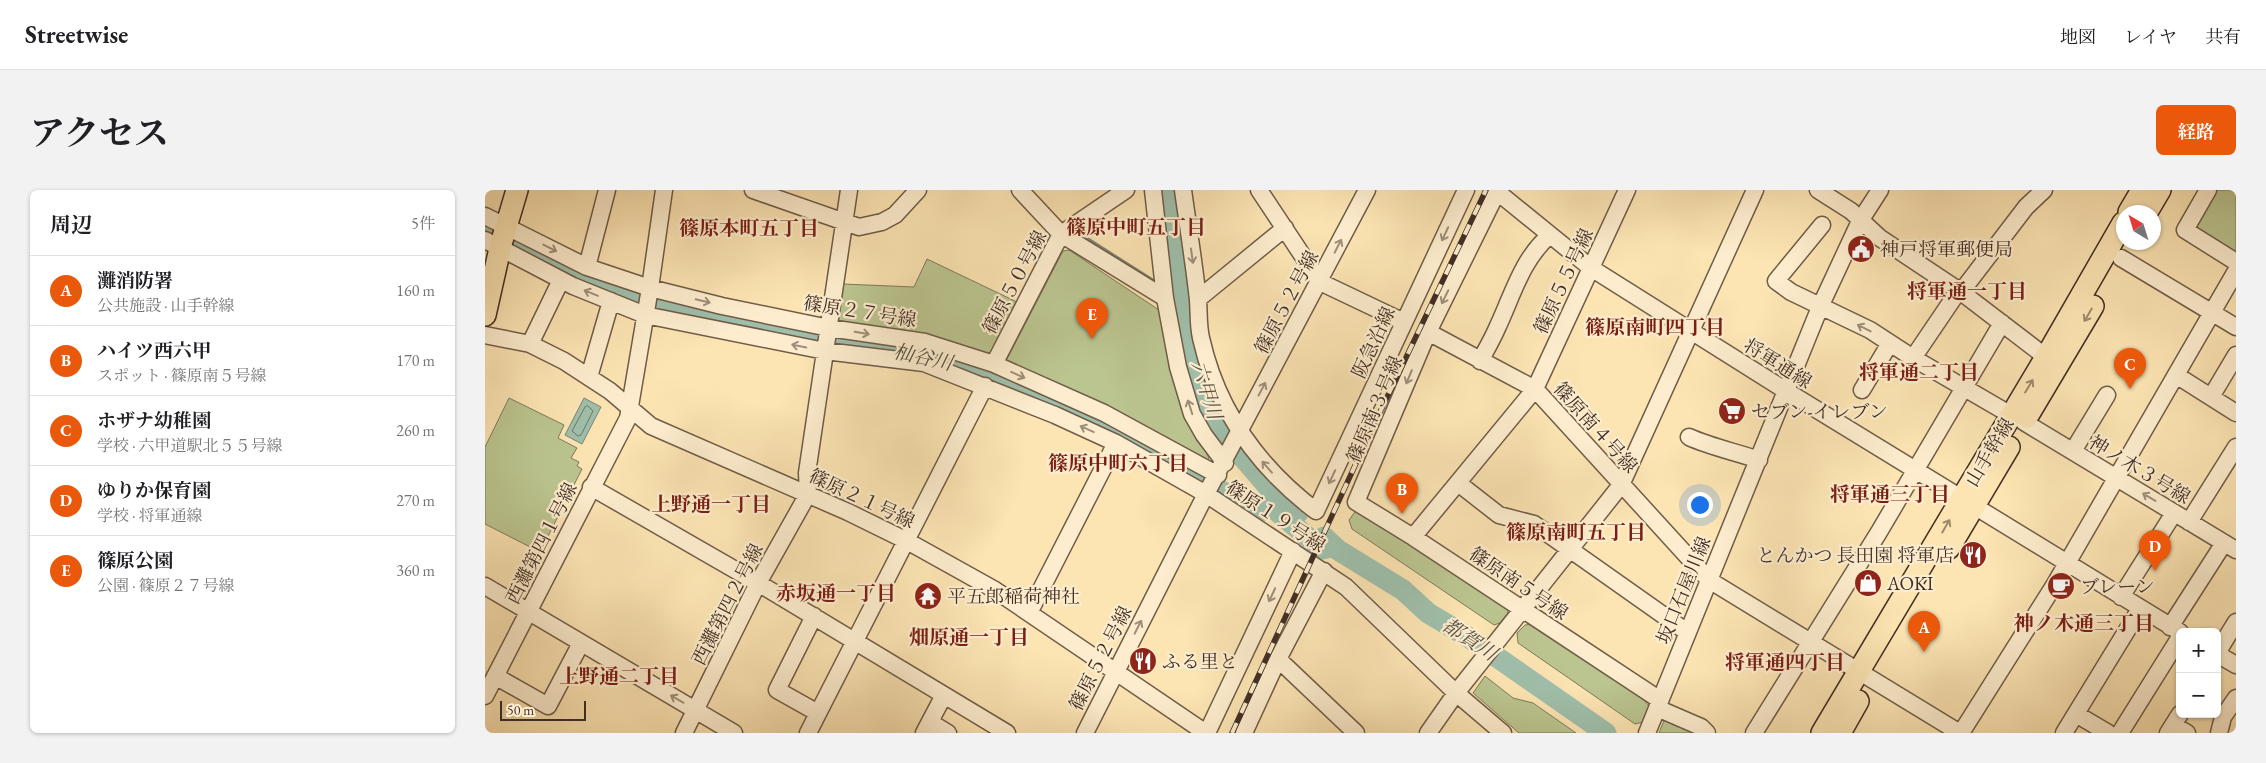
<!DOCTYPE html>
<html lang="ja">
<meta charset="utf-8">
<style>
:root{--surface:#fff;--page:#f2f2f2;--text:#202124;--muted:#757577;--line:#e0e0e0;--accent:#ea580c}
body{margin:0;font-family:"EB Garamond","Noto Serif JP",serif;background:var(--page);color:var(--text)}
.controls{position:absolute;right:15px;bottom:15px;display:grid;overflow:hidden;border-radius:8px;box-shadow:0 1px 4px #0004}
.controls button{width:45px;height:45px;display:grid;place-items:center;padding:0;border:0;border-bottom:1px solid var(--line);background:var(--surface);color:var(--text);font:25px sans-serif}
.compass{position:absolute;left:1631px;top:15px;width:45px;height:45px;border-radius:50%;background:var(--surface);box-shadow:0 1px 4px #0004;rotate:322deg}
.scale{position:absolute;left:15px;bottom:12px;width:86px;box-sizing:border-box;padding-left:5px;border:2px solid #412e26;border-top:0;font-size:14px;line-height:18px;white-space:nowrap;color:#412e26;-webkit-text-stroke:4px #fdedce;paint-order:stroke}
.you{position:absolute;left:1214px;top:314px;width:18px;height:18px;margin:-12px;border:4px solid #fff;border-radius:50%;background:#1a73e8;box-shadow:0 0 0 8px #1a73e833}
.badge{display:grid;place-items:center;width:32px;height:32px;border-radius:50%;background:var(--accent);color:#fff;font-size:16px;font-weight:700}
.pin{position:absolute;translate:-50% -41px;filter:drop-shadow(0 1px 2px #0008)}
.pin::after{content:'';position:absolute;top:26px;width:18px;height:15px;background:inherit;clip-path:polygon(0 0,100% 0,50% 100%)}
.list{margin:0;padding:0;list-style:none}
h2{display:flex;justify-content:space-between;align-items:center;height:65px;margin:0;padding:0 20px;font-size:21px}
h2 small{font-size:16px;font-weight:400;color:var(--muted)}
.list li{display:grid;grid-template-columns:32px 1fr auto;gap:15px;align-items:center;box-sizing:border-box;height:70px;padding:0 20px;border-top:1px solid var(--line)}
.list b{display:block;font-size:19px;white-space:nowrap}
.list p{margin:0;font-size:16px;white-space:nowrap;color:var(--muted)}
.list em{font-size:16px;font-style:normal;color:var(--muted)}
.map{position:relative;flex:none;width:1751px;height:543px;overflow:hidden;border-radius:8px}
header{display:flex;align-items:center;gap:30px;box-sizing:border-box;height:70px;padding:0 25px;background:var(--surface);border-bottom:1px solid var(--line)}
header strong{font-size:24px}
nav{display:flex;gap:28px;margin-inline-start:auto;font-size:18px}
.intro{display:flex;align-items:center;justify-content:space-between;box-sizing:border-box;height:120px;padding:0 30px}
h1{margin:0;font-size:35px}
.button{padding:12px 22px;border-radius:8px;background:var(--accent);color:#fff;font-size:18px;font-weight:700}
main{display:flex;gap:30px;padding:0 30px}
aside{flex:1;background:var(--surface);border-radius:8px;box-shadow:0 1px 4px #0004}
.map>svg:first-child{display:block}
.green{fill:#bbc590;stroke:#7e7a5b}
.water{fill:#9fbfab;stroke:#798576}
.lines{fill:none;stroke-linecap:round;stroke-linejoin:round}
.shore{stroke:#707668;stroke-width:1}
.stream{stroke:#798576;stroke-width:4}
.river{stroke:#9fbfab;stroke-width:21}
.minor-casing{stroke:#705c49;stroke-width:19}
.major-casing{stroke:#412e26;stroke-width:24}
.minor{stroke:#fdedce;stroke-width:16}
.major{stroke:#fce4b3;stroke-width:21}
.rail-casing{stroke:#412e26;stroke-width:5.5}
.rail{stroke:#fdedce;stroke-width:4;stroke-dasharray:11;stroke-linecap:butt}
.oneway{stroke:#9f8e7a}
.oneway2{stroke:#9e896c}
.labels{text-anchor:middle;stroke-width:4.5;stroke-linejoin:round;paint-order:stroke}
.poi-label{font-size:19px;fill:#412e26;stroke:#fdedce;text-anchor:start}
.street-label{font-size:19px;fill:#412e26;stroke:#fdedce}
.neighbourhood-label{font-size:20px;font-weight:bold;fill:#7a1f14;stroke:#fdedce}
.water-label{font-size:20px;font-style:italic;fill:#585247;stroke:#fdedce}
</style>
<header>
<strong>Streetwise</strong>
<nav><a>地図</a><a>レイヤ</a><a>共有</a></nav>
</header>
<div class="intro"><h1>アクセス</h1><a class="button">経路</a></div>
<main>
<aside>
<h2>周辺<small>5件</small></h2>
<ul class="list">
<li><span class="badge">A</span><div><b>灘消防署</b><p>公共施設 · 山手幹線</p></div><em>160 m</em></li>
<li><span class="badge">B</span><div><b>ハイツ西六甲</b><p>スポット · 篠原南５号線</p></div><em>170 m</em></li>
<li><span class="badge">C</span><div><b>ホザナ幼稚園</b><p>学校 · 六甲道駅北５５号線</p></div><em>260 m</em></li>
<li><span class="badge">D</span><div><b>ゆりか保育園</b><p>学校 · 将軍通線</p></div><em>270 m</em></li>
<li><span class="badge">E</span><div><b>篠原公園</b><p>公園 · 篠原２７号線</p></div><em>360 m</em></li>
</ul>
</aside>
<div class="map">
<svg width="1751" height="543" viewBox="0 0 1751 543">
<rect width="100%" height="100%" fill="#fce4b3"/>
<filter id="stains"><feTurbulence type="fractalNoise" baseFrequency=".004" numOctaves="4"/><feColorMatrix values="0 0 0 0 .2 0 0 0 0 .09 0 0 0 0 .02 0 0 0 .5 -.17"/></filter>
<radialGradient id="worn" r=".72"><stop offset=".6" stop-color="#630" stop-opacity="0"/><stop offset="1" stop-color="#630" stop-opacity=".3"/></radialGradient>
<!-- green -->
<path class="green" d="M1729,0H1745L1751,3V65L1710,41L1709,34Z
M584,60L677,122L697,217L724,268L722,271L521,171L578,61Z
M442,69L532,112L506,166L351,131L358,94L429,97Z
M24,208L79,235L73,248L92,258L86,268L94,272L92,276L97,279L55,362L0,334V257Z
M872,319L1022,417L1023,423L1015,433L1009,435L867,339L864,330Z
M1048,434L1158,509L1164,516L1158,532L1150,534L1033,453L1032,443L1040,435Z
M1000,486L1028,508L1048,513L1091,543H1034L988,503Z
M1180,528L1214,543H1174Z"/>
<!-- water -->
<path class="water" d="M99,208L116,217L97,254L80,245Z"/>
<g class="lines">
<!-- shore -->
<path class="shore" d="M103,216L108,221L96,245L93,246L87,241L100,217Z"/>
<!-- stream -->
<path class="stream" d="M588,40L673,94
M683,100L700,110"/>
<!-- river -->
<path class="river" d="M682,0L683,19L715,193L734,240L784,298L813,323
M0,39L83,81L148,107L233,130L328,149L452,166L489,178L653,253L772,321L789,319L837,359L848,356
M839,347L853,360L918,400L943,423L983,447L1121,543"/>
<!-- minor casing -->
<g class="minor-casing">
<path id="minor" d="M268,0L374,37L397,32L410,25L433,0
M535,0L576,44L680,108
M668,0L680,108L693,177L707,224L719,245L740,273
M698,0C703,36 709,73 713,110C714,122 713,135 716,148C732,220 773,277 831,321L981,0
M774,0L835,92L919,132
M1010,0L1106,78L1303,202L1695,442
M1013,0L943,142L871,312L928,347L1175,510
M1333,0L1366,21L1395,48L1476,102L1561,167
M1723,0L1700,40L1751,72
M0,26L102,77L165,98L237,116L344,138L440,152L509,174L619,223L733,285
M1337,35L1291,91L1306,102L1385,140L1428,168L1526,225
M0,50L88,96L160,125L340,161L439,173L570,225L631,253L721,304L861,397L971,503L1018,543
M1636,68L1751,137
M102,77L122,0
M713,109L800,38
M943,142L1050,199L1224,390L1475,543
M0,145L45,154L79,171L125,201L166,236L363,322L422,351L510,400L721,543
M45,154L76,90
M1428,168L1470,106L1476,102L1541,17L1559,0
M995,171C1001,160 1008,148 1013,136C1028,104 1037,69 1065,45
M509,174L576,44L641,0
M1691,185L1751,223
M104,187L126,111
M1377,200L1405,153
M1726,207L1751,165
M1539,232L1751,360
M1204,247C1226,257 1251,262 1274,270
M1588,261L1622,205
M973,293L1014,325L1049,334L1202,442
M106,297L273,393L522,543
M1704,332L1751,257
M928,347L1050,199L1142,0
M0,396L249,543
M1636,407L1689,323
M544,423L631,253
M329,426L292,500L333,523
M1685,437L1739,353
M1732,463L1751,432
M1732,464L1751,475
M793,469L871,543
M10,486L63,516L96,453
M0,506L143,228L165,98L179,0
M1172,518L1216,537L1222,543
M1591,524L1623,543
M445,532L463,543
M1688,535L1702,543
M199,543L273,393L323,304L322,283L364,0
M323,543L500,196
M439,543L459,505
M600,543L721,304L882,0
M722,543L808,361
M759,543L793,469L839,381
M943,543L971,503L1136,295L1270,0
M1162,543L1335,117L1375,31L1395,0
M1269,543L1394,342L1517,133
M1476,543L1570,394L1751,81
M1579,543L1655,419
M1635,543L1695,447
M1683,543L1695,524
M1734,543L1738,527L1751,508"/>
</g>
<!-- major casing -->
<g class="major-casing">
<path id="major" d="M1644,22L1657,0
M1662,22L1675,0
M0,125L16,54L32,0
M1542,227L1608,116
M1464,358L1524,257
M1337,543L1561,167L1638,33
M1355,543L1373,511"/>
</g>
<!-- minor -->
<use href="#minor" class="minor"/>
<!-- major -->
<use href="#major" class="major"/>
<!-- rail casing -->
<g class="rail-casing">
<path id="rail" d="M747,543L885,243L1001,0"/>
</g>
<!-- rail -->
<use href="#rail" class="rail"/>
</g>
<!-- one-way arrows -->
<defs><path id="oneway-shaft" d="M-6 0H5M1.5-3L5.5 0L1.5 3" fill="none" stroke-width="1.6" stroke-linecap="round" stroke-linejoin="round" transform="scale(1.25)"/></defs>
<g class="oneway">
<use href="#oneway-shaft" transform="translate(960 44) rotate(115)"/>
<use href="#oneway-shaft" transform="translate(853 56) rotate(-63)"/>
<use href="#oneway-shaft" transform="translate(65 58) rotate(27)"/>
<use href="#oneway-shaft" transform="translate(707 66) rotate(82)"/>
<use href="#oneway-shaft" transform="translate(106 103) rotate(-158)"/>
<use href="#oneway-shaft" transform="translate(960 107) rotate(116)"/>
<use href="#oneway-shaft" transform="translate(218 111) rotate(14)"/>
<use href="#oneway-shaft" transform="translate(1379 138) rotate(-153)"/>
<use href="#oneway-shaft" transform="translate(377 143) rotate(9)"/>
<use href="#oneway-shaft" transform="translate(314 156) rotate(-169)"/>
<use href="#oneway-shaft" transform="translate(533 185) rotate(24)"/>
<use href="#oneway-shaft" transform="translate(924 187) rotate(113)"/>
<use href="#oneway-shaft" transform="translate(777 199) rotate(-62)"/>
<use href="#oneway-shaft" transform="translate(705 217) rotate(-108)"/>
<use href="#oneway-shaft" transform="translate(602 239) rotate(-156)"/>
<use href="#oneway-shaft" transform="translate(782 277) rotate(-131)"/>
<use href="#oneway-shaft" transform="translate(847 287) rotate(115)"/>
<use href="#oneway-shaft" transform="translate(1664 307) rotate(-149)"/>
<use href="#oneway-shaft" transform="translate(787 405) rotate(115)"/>
<use href="#oneway-shaft" transform="translate(653 437) rotate(-63)"/>
<use href="#oneway-shaft" transform="translate(192 509) rotate(-150)"/>
</g>
<g class="oneway2">
<use href="#oneway-shaft" transform="translate(1603 125) rotate(120)"/>
<use href="#oneway-shaft" transform="translate(1544 196) rotate(-59)"/>
<use href="#oneway-shaft" transform="translate(1461 336) rotate(-60)"/>
</g>
<!-- icons -->
<defs>
<g id="civic-disc" transform="scale(1.4375)"><circle r="9.5" fill="#8f2418" stroke="#fdedce"/><path d="M-.6-6.5H3V-4.5H.6V-3L4-1V1h2V6H-6V1h2V-1L-.6-3ZM-1.2 2.5V6h2.4V2.5Z" fill="#fff"/></g>
<g id="supermarket-disc" transform="scale(1.4375)"><circle r="9.5" fill="#8f2418" stroke="#fdedce"/><path d="M-6-5.5h2.5l.6 2H6L4.5 2H-2.5L-4.4-4H-6ZM-1.5 3.2a1.3 1.3 0 1 0 .1 0ZM3 3.2a1.3 1.3 0 1 0 .1 0Z" fill="#fff"/></g>
<g id="restaurant-disc" transform="scale(1.4375)"><circle r="9.5" fill="#8f2418" stroke="#fdedce"/><path d="M-5-6h1v4h1v-4h1v4h1v-4h1v5L-1.5 .5V6h-2V.5L-5-1ZM5-6V6H3V1.5H1.5Q1.5-4 5-6Z" fill="#fff"/></g>
<g id="shop-disc" transform="scale(1.4375)"><circle r="9.5" fill="#8f2418" stroke="#fdedce"/><path d="M-5-2.5h2.3a2.7 3.5 0 0 1 5.4 0H5L5.5 6h-11ZM-1.5-2.5h3a1.5 2.3 0 0 0-3 0Z" fill="#fff"/></g>
<g id="cafe-disc" transform="scale(1.4375)"><circle r="9.5" fill="#8f2418" stroke="#fdedce"/><path d="M-5.5-4.5H6V0H3Q3 3.5 0 3.5H-2.5Q-5.5 3.5-5.5 0ZM3-3.2v2h1.7v-2ZM-6 4.5H4V6H-6Z" fill="#fff"/></g>
<g id="temple-disc" transform="scale(1.4375)"><circle r="9.5" fill="#8f2418" stroke="#fdedce"/><path d="M0-6L5-2H3V0L6.5 2.5H4V6H1.5V3h-3V6H-4V2.5H-6.5L-3 0V-2H-5Z" fill="#fff"/></g>
</defs>
<g fill-rule="evenodd">
<use href="#civic-disc" x="1376" y="59"/>
<use href="#supermarket-disc" x="1247" y="221"/>
<use href="#restaurant-disc" x="1488" y="365"/>
<use href="#shop-disc" x="1383" y="393"/>
<use href="#cafe-disc" x="1576" y="396"/>
<use href="#temple-disc" x="443" y="406"/>
<use href="#restaurant-disc" x="658" y="471"/>
</g>
<g class="labels">
<!-- poi labels -->
<g class="poi-label">
<text x="1395" y="66">神戸将軍郵便局</text>
<text x="1266" y="228">セブン-イレブン</text>
<text x="1469" y="372" text-anchor="end">とんかつ 長田園 将軍店</text>
<text x="1402" y="400">AOKI</text>
<text x="1595" y="403">ブレーン</text>
<text x="462" y="413">平五郎稲荷神社</text>
<text x="677" y="478">ふる里と</text>
</g>
<!-- street labels -->
<g class="street-label">
<text transform="translate(1078 91) rotate(-65)" y="7">篠原５５号線</text>
<text transform="translate(529 92) rotate(-62)" y="7">篠原５０号線</text>
<text transform="translate(801 112) rotate(-62)" y="7">篠原５２号線</text>
<text transform="translate(375 121) rotate(9)" y="7">篠原２７号線</text>
<text transform="translate(888 152) rotate(-65)" y="7">阪急沿線</text>
<text transform="translate(1293 173) rotate(32)" y="7">将軍通線</text>
<text transform="translate(889 219) rotate(-67)" y="7">篠原南３号線</text>
<text transform="translate(1111 237) rotate(48)" y="7">篠原南４号線</text>
<text transform="translate(1504 262) rotate(-59)" y="7">山手幹線</text>
<text transform="translate(1655 279) rotate(31)" y="7">神ノ木３号線</text>
<text transform="translate(377 308) rotate(25)" y="7">篠原２１号線</text>
<text transform="translate(791 326) rotate(33)" y="7">篠原１９号線</text>
<text transform="translate(56 353) rotate(-63)" y="7">西灘第四１号線</text>
<text transform="translate(1034 393) rotate(34)" y="7">篠原南５号線</text>
<text transform="translate(1198 400) rotate(-68)" y="7">坂口石屋川線</text>
<text transform="translate(242 414) rotate(-63)" y="7">西灘第四２号線</text>
<text transform="translate(615 468) rotate(-63)" y="7">篠原５２号線</text>
</g>
<!-- neighbourhood labels -->
<g class="neighbourhood-label">
<text x="651" y="44">篠原中町五丁目</text>
<text x="264" y="45">篠原本町五丁目</text>
<text x="1482" y="108">将軍通一丁目</text>
<text x="1170" y="144">篠原南町四丁目</text>
<text x="1434" y="189">将軍通二丁目</text>
<text x="633" y="280">篠原中町六丁目</text>
<text x="1405" y="311">将軍通三丁目</text>
<text x="226" y="321">上野通一丁目</text>
<text x="1091" y="349">篠原南町五丁目</text>
<text x="351" y="410">赤坂通一丁目</text>
<text x="1599" y="440">神ノ木通三丁目</text>
<text x="484" y="454">畑原通一丁目</text>
<text x="1300" y="479">将軍通四丁目</text>
<text x="134" y="493">上野通二丁目</text>
</g>
<!-- water labels -->
<g class="water-label">
<text transform="translate(438 167) rotate(12)" y="7">杣谷川</text>
<text transform="translate(722 200) rotate(73)" y="7">六甲川</text>
<text transform="translate(985 449) rotate(33)" y="7">都賀川</text>
</g>
</g>
<rect width="100%" height="100%" filter="url(#stains)"/>
<rect width="100%" height="100%" fill="url(#worn)"/>
</svg>
<div class="controls">
<button>+</button>
<button>−</button>
</div>
<svg class="compass" viewBox="-18 -18 36 36"><path d="M0-13l5 13h-10z" fill="#e53935"/><path d="M0 13l5-13h-10z" fill="#757577"/></svg>
<div class="scale">50 m</div>
<div class="you"></div>
<div class="pin badge" style="left:1439px;top:462px">A</div>
<div class="pin badge" style="left:917px;top:324px">B</div>
<div class="pin badge" style="left:1645px;top:199px">C</div>
<div class="pin badge" style="left:1670px;top:381px">D</div>
<div class="pin badge" style="left:607px;top:149px">E</div>
</div>
</main>
